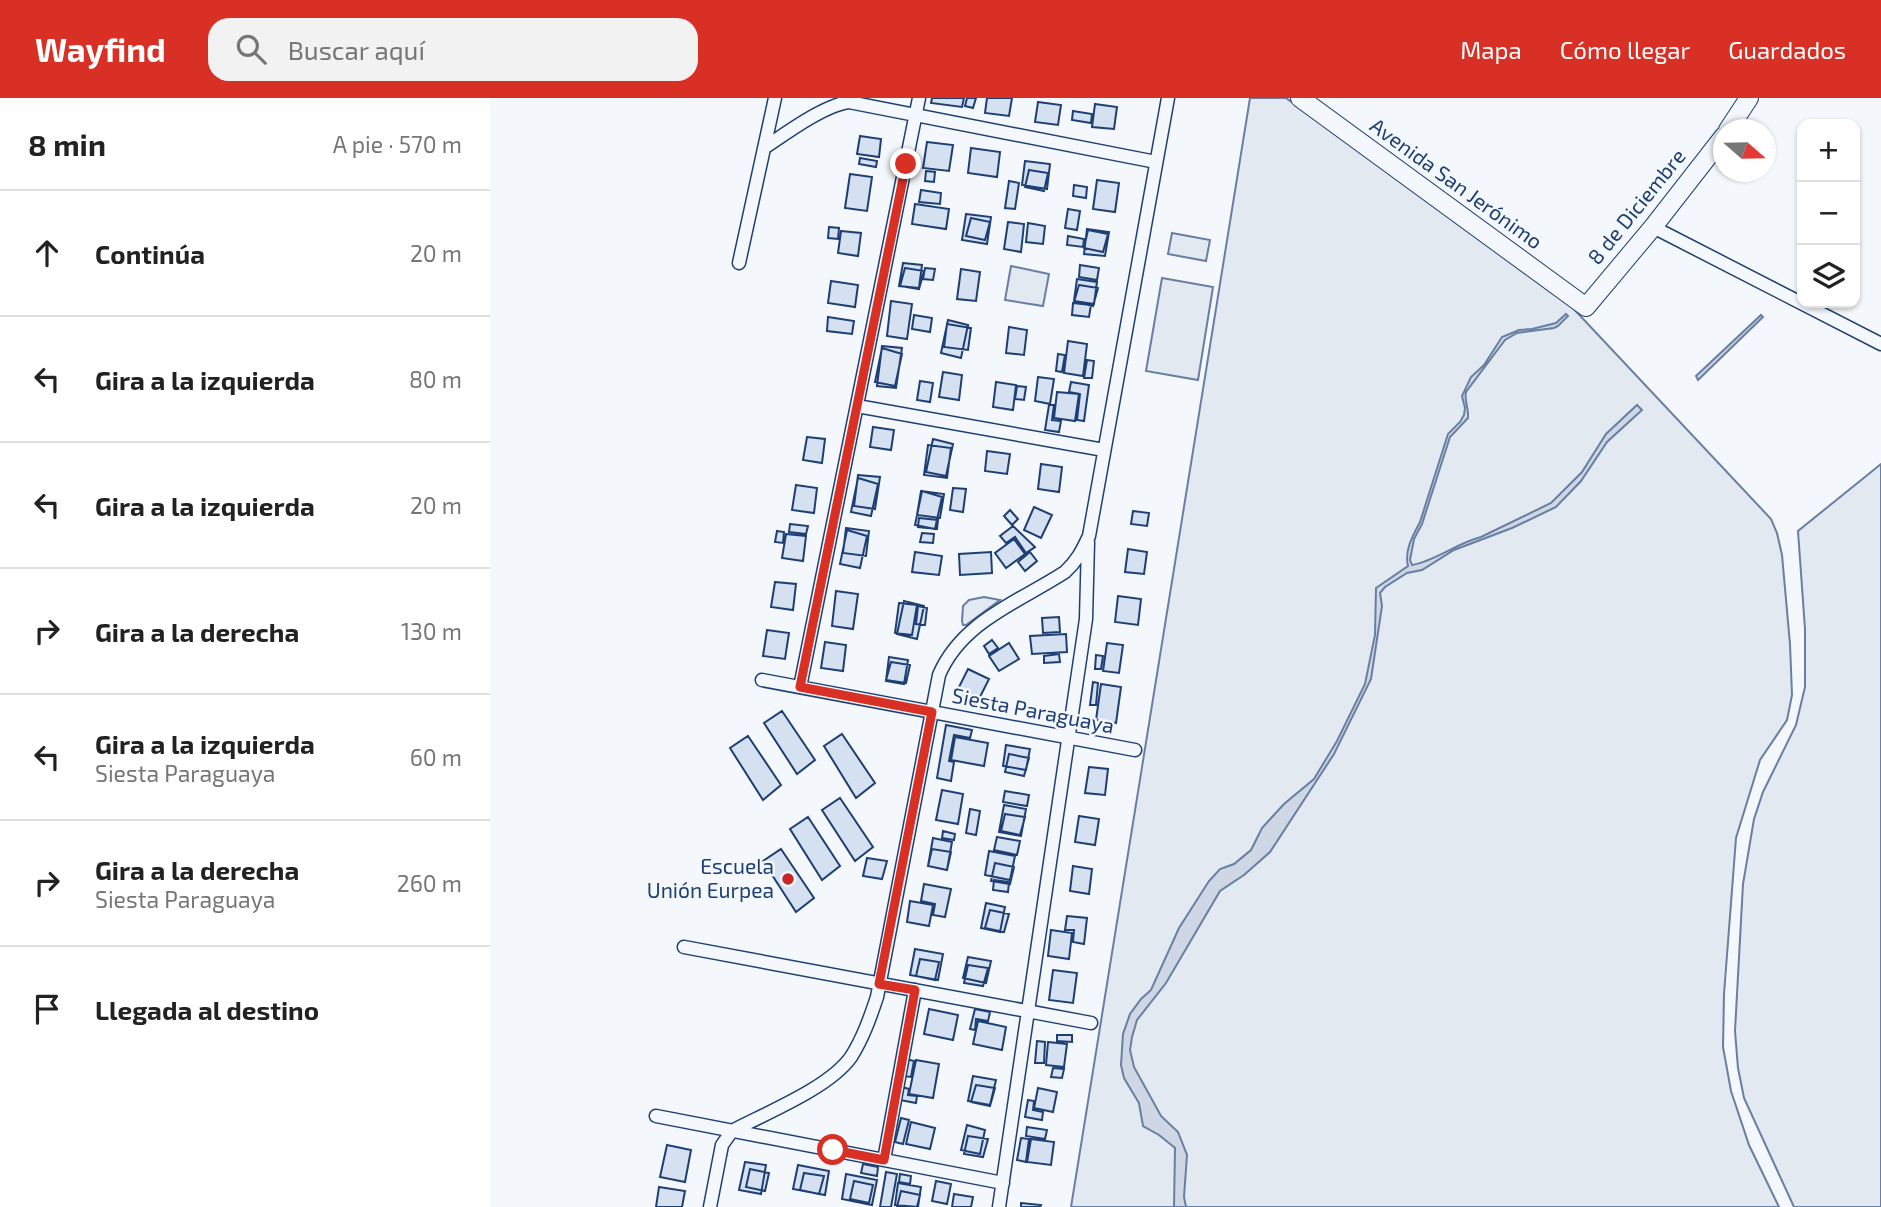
<!DOCTYPE html>
<html lang="es">
<meta charset="utf-8">
<style>
:root{--surface:#fff;--page:#f2f2f2;--text:#222;--muted:#767676;--line:#e0e0e0;--accent:#d93025}
body{margin:0;font-family:"Exo 2",sans-serif;background:var(--page);color:var(--text)}
.controls{position:absolute;right:21px;top:21px;display:grid;overflow:hidden;border-radius:14px;box-shadow:0 2px 5px #0004}
.controls button{width:63px;height:63px;display:grid;place-items:center;padding:0;border:0;border-bottom:2px solid var(--line);background:var(--surface);color:var(--text);font:35px sans-serif}
.compass{position:absolute;left:1223px;top:21px;width:63px;height:63px;border-radius:50%;background:var(--surface);box-shadow:0 2px 5px #0004;rotate:110deg}
.stop{position:absolute;width:21px;height:21px;margin:-16px;border:5px solid #d93025;border-radius:50%;background:#fff}
.stop.end{background:#d93025;border-color:#fff;box-shadow:0 2px 7px #0008}
.list{margin:0;padding:0;list-style:none}
h2{display:flex;justify-content:space-between;align-items:center;height:91px;margin:0;padding:0 28px;font-size:30px}
h2 small{font-size:23px;font-weight:400;color:var(--muted)}
.list li{display:grid;grid-template-columns:46px 1fr auto;gap:21px;align-items:center;box-sizing:border-box;height:126px;padding:0 28px;border-top:2px solid var(--line)}
.list b{display:block;font-size:26px;white-space:nowrap}
.list p{margin:0;font-size:23px;white-space:nowrap;color:var(--muted)}
.list em{font-size:23px;font-style:normal;color:var(--muted)}
.icon{flex:none;width:38px;height:38px;fill:none;stroke:currentColor;stroke-width:2;stroke-linecap:round;stroke-linejoin:round}
.map{position:relative;flex:none;width:1391px;height:1109px;overflow:hidden}
header{display:flex;align-items:center;gap:42px;box-sizing:border-box;height:98px;padding:0 35px;background:var(--accent);color:#fff}
header strong{font-size:33px}
nav{display:flex;gap:38px;margin-inline-start:auto;font-size:24px}
.search{width:490px;height:63px;background:var(--page);display:flex;align-items:center;gap:18px;box-sizing:border-box;padding:0 24px;border-radius:21px;color:var(--muted);font-size:26px}
main{display:flex}
aside{flex:1;background:var(--surface)}
.map>svg:first-child{display:block}
.green{fill:#e3e9f0;stroke:#687fa3;stroke-width:2}
.water{fill:#cfd7e4;stroke:#687fa3;stroke-width:2}
.building{fill:#d5e0f0;stroke:#1d3f73;stroke-width:2}
.lines{fill:none;stroke-linecap:round;stroke-linejoin:round}
.street-casing{stroke:#1d3f73;stroke-width:15}
.secondary-casing{stroke:#1d3f73;stroke-width:20}
.street{stroke:#f4f7fb;stroke-width:12}
.secondary{stroke:#f4f7fb;stroke-width:18}
.route{stroke:#d93025;stroke-width:9}
.poi-dot{fill:#c62828;stroke:#f4f7fb;stroke-width:2.5}
.labels{text-anchor:middle;stroke-width:5;stroke-linejoin:round;paint-order:stroke}
.street-label{font-size:21px;fill:#1d3f73;stroke:#f4f7fb}
.poi-label{font-size:21px;fill:#1d3f73;stroke:#f4f7fb;text-anchor:end}
</style>
<header>
<strong>Wayfind</strong>
<div class="search"><svg class="icon" aria-label="search" viewBox="0 0 24 24"><circle cx="10" cy="10" r="6"/><path d="M15 15l6 6"/></svg>Buscar aquí</div>
<nav><a>Mapa</a><a>Cómo llegar</a><a>Guardados</a></nav>
</header>
<main>
<aside>
<h2>8 min<small>A pie · 570 m</small></h2>
<ul class="list">
<li><svg class="icon" aria-label="ahead" viewBox="0 0 24 24"><path d="M12 20V5M6 11l6-6 6 6"/></svg><div><b>Continúa</b></div><em>20 m</em></li>
<li><svg class="icon" aria-label="left" viewBox="0 0 24 24"><path d="M17 20v-9H6M10 6l-5 5 5 5"/></svg><div><b>Gira a la izquierda</b></div><em>80 m</em></li>
<li><svg class="icon" aria-label="left" viewBox="0 0 24 24"><path d="M17 20v-9H6M10 6l-5 5 5 5"/></svg><div><b>Gira a la izquierda</b></div><em>20 m</em></li>
<li><svg class="icon" aria-label="right" viewBox="0 0 24 24"><path d="M7 20v-9h11M14 6l5 5-5 5"/></svg><div><b>Gira a la derecha</b></div><em>130 m</em></li>
<li><svg class="icon" aria-label="left" viewBox="0 0 24 24"><path d="M17 20v-9H6M10 6l-5 5 5 5"/></svg><div><b>Gira a la izquierda</b><p>Siesta Paraguaya</p></div><em>60 m</em></li>
<li><svg class="icon" aria-label="right" viewBox="0 0 24 24"><path d="M7 20v-9h11M14 6l5 5-5 5"/></svg><div><b>Gira a la derecha</b><p>Siesta Paraguaya</p></div><em>260 m</em></li>
<li><svg class="icon" aria-label="arrive" viewBox="0 0 24 24"><path d="M6 21V4h12l-3 4 3 4H6"/></svg><div><b>Llegada al destino</b></div></li>
</ul>
</aside>
<div class="map">
<svg width="1391" height="1109" viewBox="0 0 1391 1109">
<rect width="100%" height="100%" fill="#f4f7fb"/>
<!-- green -->
<path class="green" d="M760,0H796L1081,208L1281,421L1287,435L1292,457L1300,546L1302,597L1297,622L1270,662L1246,740L1234,896L1233,949L1241,993L1259,1047L1289,1109H581Z
M682,135L720,142L716,163L678,156Z
M521,168L559,176L553,208L515,202Z
M672,180L723,189L708,282L656,273Z
M1391,366V1109H1304L1254,1000L1248,970L1245,933L1253,786L1264,721L1273,694L1306,627L1315,589V531L1308,433Z
M494,499L510,502L476,527H473L472,523L473,508L479,502Z"/>
<!-- water -->
<path class="water" d="M1076,216L1078,218L1068,228L1064,230L1027,235L1015,242L976,294C974,303 979,310 978,320L960,339L932,426L924,441L920,462L922,467C945,463 967,445 991,439L1061,405L1092,374L1116,336L1147,307L1152,312L1117,344L1091,383L1066,409L1022,430L964,452L932,472L917,475L895,489L890,495L892,508L881,581L844,656L780,754L754,777L730,793L676,885L647,922L642,939L640,952L644,969L671,1018L688,1034L697,1057L694,1099L696,1109H684L685,1050L669,1037L653,1028L649,1005L634,980L631,967L633,936L640,916L651,901L661,892L689,830L719,783L730,771L744,766L761,752L772,730L794,706L824,681L847,643L875,586L885,537L886,490L918,468C914,453 923,437 930,424L958,336L970,324L974,317L975,310L972,298L981,279L994,267L1012,239L1029,232L1042,231L1066,225Z
M1271,217L1273,219L1208,282L1206,278Z"/>
<!-- building -->
<path class="building" d="M442,0H474L472,9L441,5Z
M477,0H486L483,10L475,8Z
M497,0H522L519,18L495,15Z
M548,4L571,7L568,27L545,24Z
M605,6L627,9L624,31L602,29Z
M583,13L602,16L601,25L582,22Z
M370,38L391,41L389,59L367,56Z
M437,44L463,47L459,73L433,70Z
M481,50L510,54L507,79L478,75Z
M370,60L387,63L386,69L369,66Z
M535,63L560,66L557,91L532,87Z
M539,72L558,75L554,93L535,89Z
M436,73L445,74L444,84L435,83Z
M360,76L382,79L377,113L355,110Z
M607,82L629,85L625,114L603,111Z
M519,83L529,85L525,111L515,110Z
M584,87L597,89L596,100L583,98Z
M431,92L451,95L450,106L429,104Z
M425,106L459,111L456,131L422,126Z
M578,111L590,113L587,132L575,130Z
M476,116L501,119L497,146L472,142Z
M481,120L500,124L495,142L476,138Z
M518,124L534,126L531,154L514,151Z
M538,125L555,128L553,146L536,144Z
M339,129L349,130L348,141L338,140Z
M597,131L619,134L615,158L594,156Z
M598,132L618,136L613,154L594,150Z
M351,133L371,135L368,158L348,155Z
M578,138L594,141L593,149L577,147Z
M413,165L432,167L429,190L409,188Z
M590,167L609,170L607,182L589,179Z
M415,170L434,173L429,191L410,188Z
M435,170L445,171L443,182L433,181Z
M471,171L490,174L486,203L467,201Z
M587,181L607,184L604,206L584,203Z
M341,183L368,187L365,209L338,205Z
M589,187L608,190L603,208L584,204Z
M401,203L422,206L417,241L397,238Z
M583,205L601,207L599,219L582,217Z
M424,217L442,220L440,234L422,231Z
M338,219L364,223L362,236L337,233Z
M458,222L478,227L471,260L451,255Z
M457,226L481,230L478,252L454,249Z
M519,229L537,232L534,257L516,255Z
M578,243L597,246L593,278L574,275Z
M392,248L412,250L406,290L387,288Z
M392,250L412,256L405,288L385,284Z
M568,256L575,257L572,274L566,273Z
M597,262L604,263L602,280H594Z
M453,274L472,277L469,302L449,299Z
M548,279L564,281L560,306L545,303Z
M430,283L443,285L440,304L427,302Z
M506,284L526,287L523,312L503,309Z
M581,284L599,287L594,323L587,322L590,296L579,294Z
M527,288L536,289L534,302L525,301Z
M567,294L589,296L585,323L564,320Z
M559,307H564L562,322L571,323L569,334L555,332Z
M383,329L404,332L401,352L380,349Z
M317,339L335,341L332,365L313,362Z
M443,341L463,346L456,378L436,374Z
M438,347L461,350L457,380L434,377Z
M497,353L520,356L517,376L495,373Z
M551,366L572,369L569,394L548,391Z
M368,377L390,379L385,411L364,408Z
M368,380L388,386L381,418L361,414Z
M306,387L327,390L324,415L302,412Z
M463,390L476,391L473,414L460,412Z
M431,393L454,396L450,420L427,417Z
M432,393L452,399L445,431L425,427Z
M544,409L562,417L551,440L534,432Z
M520,412L528,421L522,427L514,418Z
M643,413L659,415L657,428L641,426Z
M429,420L448,422L447,431L428,429Z
M300,426L318,428L316,436L299,434Z
M523,428L545,449L536,455L525,439L516,445L510,438Z
M356,430L379,433L376,458L353,455Z
M357,432L377,438L370,470L350,466Z
M287,433L294,434L293,445L285,444Z
M432,435L444,436L443,445L430,444Z
M296,436L316,438L313,463L292,460Z
M524,441L535,456L516,470L505,455Z
M638,451L657,454L654,476L635,474Z
M425,454L452,458L449,477L422,474Z
M501,454L502,475L470,477L469,456Z
M540,454L547,463L535,473L528,464Z
M285,484L306,486L303,512L281,509Z
M346,493L368,496L363,531L342,528Z
M628,498L651,501L648,527L625,524Z
M414,503L434,508L427,541L407,536Z
M409,505L427,507L422,537L405,535Z
M428,508L437,510L435,527L426,526Z
M569,519L570,534L553,535L552,520Z
M277,532L299,535L295,561L273,558Z
M576,536L577,554L542,556L540,538Z
M502,542L508,550L499,556L494,548Z
M335,544L356,547L353,573L331,570Z
M519,545L529,561L509,573L499,558Z
M617,545L633,547L629,575L613,573Z
M569,556L570,564L554,565V558Z
M606,557L613,558L611,571H605Z
M399,559L418,562L414,586L396,583Z
M401,564L420,567L416,585L396,582Z
M478,571L499,581L487,605L466,595Z
M603,584L608,585L606,607H600Z
M611,586L631,589L626,625L606,622Z
M292,613L325,662L307,676L274,625Z
M456,627L482,632L480,640L464,637L459,663L464,664L461,683L447,680Z
M352,636L385,685L366,700L334,648Z
M258,638L291,687L273,702L240,650Z
M465,639L498,645L494,668L461,662Z
M516,647L540,651L536,672L513,668Z
M519,656L539,660L534,678L515,674Z
M599,669L618,671L615,697L595,695Z
M452,692L473,696L468,726L446,722Z
M515,693L539,697L537,708L513,704Z
M350,700L383,749L365,763L332,712Z
M514,707L536,711L531,738L509,734Z
M480,711L490,713L486,737L476,735Z
M515,716L535,719L530,737L511,733Z
M589,718L609,721L605,747L585,744Z
M318,719L350,768L332,782L300,731Z
M453,733L465,736L464,742L452,740Z
M507,739L530,743L527,757L504,752Z
M443,740L462,744L457,772L438,768Z
M291,751L324,800L306,814L273,763Z
M442,751L461,754L457,772L438,768Z
M499,753L525,758L520,782L495,777Z
M377,760L397,763L392,781L373,778Z
M505,765L524,769L520,786L501,783Z
M583,768L602,771L599,796L580,793Z
M504,782L519,784L518,794L503,792Z
M434,786L461,791L455,819L443,817L445,806L431,803Z
M420,803L443,807L439,828L417,824Z
M496,805L515,809L510,834L491,830Z
M500,812L519,816L514,834L495,830Z
M577,818L597,820L594,846L583,844L584,832H575Z
M561,832L582,835L579,861L558,858Z
M425,851L453,856L448,882L420,877Z
M478,859L501,863L496,885L473,880Z
M430,861L449,864L445,882L426,878Z
M478,867L498,870L493,888L474,885Z
M563,872L587,875L583,905L559,902Z
M439,911L468,917L463,942L434,936Z
M485,911L500,914L498,923L486,921L485,932L480,931Z
M488,923L516,929L512,952L483,946Z
M567,937H582V944L567,943Z
M547,943L555,944L554,965H545Z
M558,944L577,946L574,969L556,967Z
M416,961L424,963L421,979L413,978Z
M426,962L449,966L443,1000L419,996Z
M563,970L574,971L572,980L561,979Z
M483,978L506,982L500,1007L478,1003Z
M486,987L505,990L500,1008L481,1004Z
M412,989L419,991L418,997L427,998L426,1005L410,1002Z
M548,990L567,994L563,1014L544,1010Z
M538,1002L544,1003L543,1012L553,1014L552,1022L535,1019Z
M411,1020L419,1022L413,1046L405,1044Z
M421,1024L445,1030L440,1051L416,1046Z
M477,1027L495,1032L490,1056L471,1052Z
M537,1029L557,1032L555,1041L536,1038Z
M478,1038L498,1041L493,1059L474,1056Z
M531,1040L539,1041L536,1064L527,1062Z
M541,1041L564,1044L561,1067L537,1064Z
M177,1047L201,1052L195,1084L170,1079Z
M255,1064L276,1067L271,1096L249,1092Z
M373,1066L388,1069L387,1078L371,1075Z
M308,1067L339,1073L335,1097L303,1091Z
M260,1071L279,1075L275,1093L256,1089Z
M396,1074L407,1076L401,1109H390Z
M314,1075L334,1078L329,1096L310,1092Z
M356,1076L387,1082L382,1107L352,1101Z
M410,1076L421,1078L420,1086L409,1084Z
M364,1083L383,1087L379,1105L360,1101Z
M446,1083L461,1086L457,1106L442,1103Z
M408,1085L431,1089L428,1109L405,1107Z
M169,1089L195,1093L192,1109H166Z
M411,1093L430,1097L427,1109H407Z
M464,1096L483,1099L481,1109H462Z
M531,1105L551,1107L550,1109H531Z"/>
<g class="lines">
<!-- street casing -->
<g class="street-casing">
<path id="street" d="M274,50C295,36 334,7 359,4L666,64
M1163,129L1391,246
M249,165L285,0
M367,308L614,352
M272,582L645,652
M310,589L429,0
M194,849L601,925
M166,1018L513,1085
M394,1062L425,892
M220,1109L232,1047L242,1033C276,1015 339,990 361,959C373,940 380,920 387,899L449,577C472,523 529,504 575,474C587,463 592,453 599,438L678,0
M509,1109L596,521L598,444"/>
</g>
<!-- secondary casing -->
<g class="secondary-casing">
<path id="secondary" d="M810,0L1096,209L1163,129L1234,38
M1238,32L1259,0"/>
</g>
<!-- street -->
<use href="#street" class="street"/>
<!-- secondary -->
<use href="#secondary" class="secondary"/>
</g>
<g class="lines">
<!-- route -->
<path class="route" d="M343,1052L394,1062L425,892L389,886L442,614L310,589L416,66"/>
</g>
<!-- markers -->
<circle class="poi-dot" cx="298" cy="781" r="7"/>
<g class="labels">
<!-- street labels -->
<g class="street-label">
<text transform="translate(966 86) rotate(36)" y="7">Avenida San Jerónimo</text>
<text transform="translate(1147 109) rotate(-51)" y="7">8 de Diciembre</text>
<text transform="translate(543 613) rotate(11)" y="7">Siesta Paraguaya</text>
</g>
<!-- poi labels -->
<g class="poi-label">
<text x="284" y="776">Escuela<tspan x="284" dy="24">Unión Eurpea</tspan></text>
</g>
</g>
</svg>
<div class="controls">
<button>+</button>
<button>−</button>
<button><svg class="icon" aria-label="layers" viewBox="0 0 24 24"><path d="M12 4l9 5-9 5-9-5zM3 14l9 5 9-5"/></svg></button>
</div>
<svg class="compass" viewBox="-18 -18 36 36"><path d="M0-13l5 13h-10z" fill="#e53935"/><path d="M0 13l5-13h-10z" fill="#767676"/></svg>
<div class="stop" style="left:343px;top:1052px"></div>
<div class="stop end" style="left:416px;top:66px"></div>
</div>
</main>
